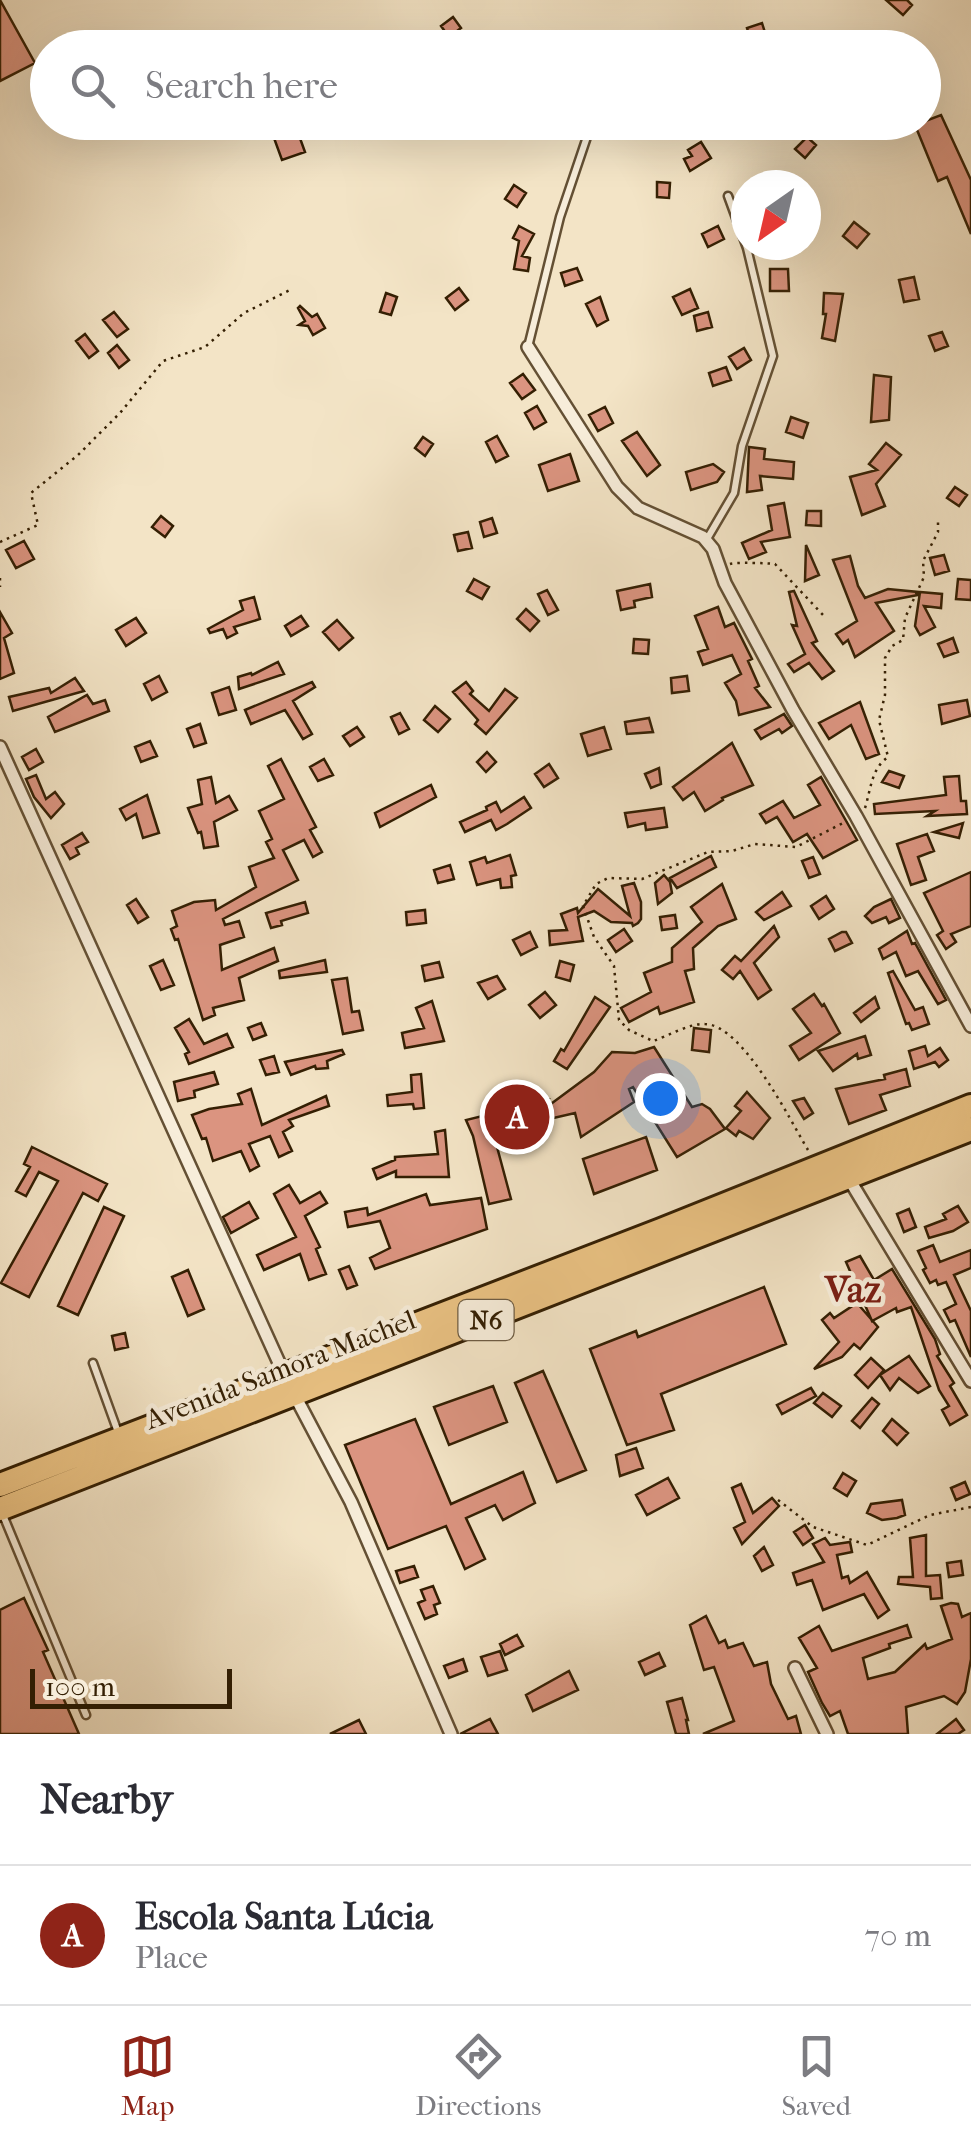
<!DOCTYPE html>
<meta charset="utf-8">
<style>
:root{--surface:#fff;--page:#f2f2f3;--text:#2b2b33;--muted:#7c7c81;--line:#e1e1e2;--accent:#8f2418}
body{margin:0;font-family:"IM FELL French Canon",serif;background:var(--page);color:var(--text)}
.compass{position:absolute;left:731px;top:170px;width:90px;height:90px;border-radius:50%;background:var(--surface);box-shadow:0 10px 40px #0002;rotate:214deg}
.scale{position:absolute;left:30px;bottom:25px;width:202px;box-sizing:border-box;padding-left:10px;border:5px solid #341f03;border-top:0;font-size:28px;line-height:35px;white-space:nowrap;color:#341f03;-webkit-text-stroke:8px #f7edda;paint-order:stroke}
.you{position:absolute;left:660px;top:1098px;width:35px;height:35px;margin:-25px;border:8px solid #fff;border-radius:50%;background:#1a73e8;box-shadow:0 0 0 15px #1a73e833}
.badge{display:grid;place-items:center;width:65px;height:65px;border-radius:50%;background:var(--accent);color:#fff;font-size:32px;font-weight:700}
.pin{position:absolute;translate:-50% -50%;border:5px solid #fff;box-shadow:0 2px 10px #0006}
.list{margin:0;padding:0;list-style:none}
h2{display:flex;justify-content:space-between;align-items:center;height:130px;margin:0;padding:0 40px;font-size:42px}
h2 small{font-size:32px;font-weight:400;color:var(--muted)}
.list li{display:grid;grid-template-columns:65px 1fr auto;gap:30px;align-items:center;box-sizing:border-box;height:140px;padding:0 40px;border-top:2px solid var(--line)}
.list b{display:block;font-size:38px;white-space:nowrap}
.list p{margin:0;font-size:32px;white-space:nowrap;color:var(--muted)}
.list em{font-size:32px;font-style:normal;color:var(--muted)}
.icon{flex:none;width:55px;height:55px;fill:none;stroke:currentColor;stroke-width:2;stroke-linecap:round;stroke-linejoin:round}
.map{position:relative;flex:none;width:971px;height:1734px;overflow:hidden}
.search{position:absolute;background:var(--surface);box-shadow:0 10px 40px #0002;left:30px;right:30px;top:30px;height:110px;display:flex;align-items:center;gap:25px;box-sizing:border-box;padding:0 35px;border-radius:55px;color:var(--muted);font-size:38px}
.sheet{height:270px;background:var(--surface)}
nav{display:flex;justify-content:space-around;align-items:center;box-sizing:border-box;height:140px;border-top:2px solid var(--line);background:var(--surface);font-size:28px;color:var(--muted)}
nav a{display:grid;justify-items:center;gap:5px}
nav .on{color:var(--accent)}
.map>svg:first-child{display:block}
.building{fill:#db9480;stroke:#341f03;stroke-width:2.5}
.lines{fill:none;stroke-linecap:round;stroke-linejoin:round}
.lane-casing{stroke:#645034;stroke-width:11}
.street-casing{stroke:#645034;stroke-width:16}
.highway-casing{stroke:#341f03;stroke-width:28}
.path{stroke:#341f03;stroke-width:2.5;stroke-dasharray:2.5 5;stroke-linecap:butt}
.lane{stroke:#f7edda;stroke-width:6}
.street{stroke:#f7edda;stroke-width:11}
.highway{stroke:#eac283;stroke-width:22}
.labels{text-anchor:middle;stroke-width:9;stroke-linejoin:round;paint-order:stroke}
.shield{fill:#f7edda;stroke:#6e5d44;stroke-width:2.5}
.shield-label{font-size:25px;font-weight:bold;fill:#341f03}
.street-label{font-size:28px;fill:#341f03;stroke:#f7edda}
.district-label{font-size:38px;font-weight:bold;fill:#7a1f14;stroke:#f7edda}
</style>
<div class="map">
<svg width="971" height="1734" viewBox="0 0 971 1734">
<rect width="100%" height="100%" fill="#f3e4c6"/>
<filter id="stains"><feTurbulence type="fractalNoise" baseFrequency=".002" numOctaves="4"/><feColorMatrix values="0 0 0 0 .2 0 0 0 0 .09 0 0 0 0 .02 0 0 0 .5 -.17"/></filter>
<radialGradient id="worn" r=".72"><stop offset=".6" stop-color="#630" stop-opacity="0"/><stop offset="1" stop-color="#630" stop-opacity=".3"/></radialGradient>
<!-- building -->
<path class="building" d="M0,0L35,63L0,81Z
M886,0H907L912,5L903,15Z
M453,17L461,28L449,37L441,26Z
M762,23L767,39L752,44L747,28Z
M941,115L971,180V234L947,177L938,181L915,125Z
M297,130L305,152L282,160L274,138Z
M807,137L816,145L805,158L795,149Z
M701,142L711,158L690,171L684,159L692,156L688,150Z
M657,182L670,183L669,198L657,197Z
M514,185L526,193L517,207L505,199Z
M854,222L869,234L857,248L843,236Z
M519,226L534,234L522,256L530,258L528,271L514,269L519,241L513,238Z
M718,226L724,239L708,247L702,234Z
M577,268L582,280L565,286L561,273Z
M770,269H788L789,291H770Z
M914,277L919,299L904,302L899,280Z
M459,288L468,300L455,310L446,298Z
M690,289L698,308L682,315L673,297Z
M386,293L397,297L391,315L380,312Z
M824,293L843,294L835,341L822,338L826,314H823Z
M600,297L608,320L597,326L586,304Z
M300,306L312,317L317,314L325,328L313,335L308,326L299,325L305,321L298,308Z
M114,312L128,329L117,337L103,320Z
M708,312L712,327L697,331L694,316Z
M942,332L948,346L935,351L929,336Z
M85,334L98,351L89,358L76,341Z
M117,345L129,360L119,368L108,353Z
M744,348L751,360L737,369L729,357Z
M726,367L731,380L713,386L709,373Z
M523,374L535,390L522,399L510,383Z
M874,375L891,377L889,420L871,422Z
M537,406L546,422L534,429L525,413Z
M605,407L613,423L598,431L589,415Z
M791,417L808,423L803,438L786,432Z
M637,432L660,465L647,476L622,441Z
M497,436L508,456L496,462L486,442Z
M423,437L433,444L425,456L415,448Z
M886,443L901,455L876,484L885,506L862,515L850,477L877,470L869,464Z
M749,447L765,449L764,459L794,462L793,479L760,476L762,490L747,492Z
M570,454L579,481L548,491L539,465Z
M713,464L724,472L717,482L691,490L686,472Z
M955,487L967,495L959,506L947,498Z
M784,503L790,537L761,542L766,552L749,559L742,543L772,530L768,506Z
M807,511H821V526L806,525Z
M161,516L173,526L165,537L152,527Z
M492,518L497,533L484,537L480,522Z
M468,532L472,548L458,551L454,535Z
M24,541L34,559L16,568L6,550Z
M806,545L819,575L805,581Z
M944,555L949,571L935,575L930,558Z
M850,556L858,586L865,598L888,589L918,592V595L876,603L894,631L855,657L848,640L843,644L836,634L857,621L833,560Z
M474,579L489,587L482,599L467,591Z
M958,579L971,580V600L956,599Z
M650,584L652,597L634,601L635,607L621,610L617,591Z
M547,590L558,610L548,615L538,594Z
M794,591L817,641L812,643L834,671L822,679L809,663L794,672L788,664L805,654L792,625L797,626L789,592Z
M920,592L942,594L941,608L924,606L935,627L920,635L915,626Z
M254,597L260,619L234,627L237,633L227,638L223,629L210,633L208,629L243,610L240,601Z
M718,607L725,627L734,623L752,659L748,661L759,686L755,688L770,707L739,715L736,701L725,683L741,674L732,655L703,665L698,652L708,649L695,616Z
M526,609L539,621L530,631L517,619Z
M0,612L12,633L4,638L14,673L0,679Z
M301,616L308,626L291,636L285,626Z
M136,618L146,633L126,646L116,630Z
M337,620L353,638L339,650L323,632Z
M953,638L958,652L944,657L938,644Z
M634,639L649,640L648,654L633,653Z
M278,662L284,674L239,689L238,677L251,673L252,675Z
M159,676L167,692L152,700L144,684Z
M687,676L689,691L672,693L671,678Z
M75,678L84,691L13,711L9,697L49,688L51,693Z
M312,682L315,687L293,701L312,734L303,739L285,710L251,724L245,710Z
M466,682L473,691L470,694L489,711L505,689L517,698L486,734L475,724L478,720L453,692Z
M229,687L236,710L219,715L212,693Z
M87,695L93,704L105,700L109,711L55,732L48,717Z
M967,700L970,716L942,724L939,705Z
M860,702L879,754L866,759L851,725L829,739L819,723Z
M435,706L450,719L438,732L424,720Z
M400,713L409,729L399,734L391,717Z
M784,714L792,726L782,733L779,729L761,739L755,730Z
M649,718L653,732L627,734L625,722Z
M200,724L206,743L194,747L187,729Z
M357,727L364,737L350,746L343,736Z
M604,727L611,749L588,756L581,734Z
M150,741L157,756L141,762L135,747Z
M732,743L753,785L722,798L723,800L705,811L694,792L683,800L673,787Z
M36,749L43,762L29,770L22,757Z
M487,752L496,762L486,772L477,762Z
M281,759L316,827L310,830L322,852L313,857L304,840L283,850L298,880L223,919L225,925L239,921L244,937L220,945L222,970L274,948L278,961L239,978L244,1000L213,1008L215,1015L203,1020L178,939L175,940L171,929L177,926L172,911L194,902L215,900L216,910L256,887L249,867L274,858L266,842L272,839L259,811L284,799L268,766Z
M324,759L333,775L318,781L310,767Z
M549,764L558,778L544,787L535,774Z
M659,768L661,784L651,788L645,774Z
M889,771L904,776L899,788L882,782Z
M36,775L46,799L55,792L64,804L51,818L34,797L26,779Z
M959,776L961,801H966L967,814L927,816L935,811L875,814L874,804L946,795L944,777Z
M211,777L216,803L229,796L237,810L214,822L218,846L204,848L201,832L198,833L188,808L202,804L198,780Z
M821,777L857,840L823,858L807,834L793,842L777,817L766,823L760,814L783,801L794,818L820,805L808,785Z
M431,785L436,797L380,827L375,813Z
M147,795L159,833L143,838L136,814L126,820L120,809Z
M524,797L531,808L507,824L496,830L491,820L465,832L460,822L487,810L486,807L496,802L501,812Z
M664,808L667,827L646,830L645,823L628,827L625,813Z
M963,823L959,838L934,832Z
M82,833L88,842L76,848L79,854L70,859L62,845Z
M927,834L934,851L918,857L926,880L911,885L897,844Z
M510,855L516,875L511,876L512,887L501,888L500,879L477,885L470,862L485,857L487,863Z
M711,856L716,867L677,888L670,878Z
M813,857L820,874L809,878L802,861Z
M450,865L454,879L438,883L434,870Z
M971,872V926L951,934L956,942L946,949L937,935L943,931L924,893Z
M664,875L670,882L672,893L658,904L655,883Z
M634,883L641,902V919L638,923L633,926L632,923L611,922L594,911L578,917L583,941L550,945L549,931L567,930L561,914L577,908L578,913L598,889L630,916L622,886Z
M722,884L736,919L718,926L693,948L694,969L685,971L694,1002L660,1014L658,1007L629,1022L621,1008L651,992L644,973L672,962V948L702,922L691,907Z
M782,892L791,906L764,920L756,912Z
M826,896L834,909L819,919L811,906Z
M136,899L148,917L138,923L127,905Z
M891,899L900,918L889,923L886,917L872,923L865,916L874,907Z
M305,902L308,913L281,921L282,925L271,928L266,913Z
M425,910L426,923L407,925L406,912Z
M675,915L677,928L662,930L660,917Z
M774,926L779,937L754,963L771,990L758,999L740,971L733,979L722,970L735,956L741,961Z
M624,929L632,941L616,952L608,940Z
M907,931L912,944L915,943L946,1000L938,1004L918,971L906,976L896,952L883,959L879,949Z
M530,932L537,947L521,955L513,940Z
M842,932H846L852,943L835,951L829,939Z
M163,960L174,985L161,990L150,966Z
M325,960L327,972L280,978L279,971Z
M560,961L574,965L570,981L556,977Z
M439,962L443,977L425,981L422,966Z
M893,971L915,1010L923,1007L929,1024L912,1030L909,1023L906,1024L888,973Z
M497,976L505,989L488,999L478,983Z
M347,978L352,1012L359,1011L363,1030L343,1034L332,980Z
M545,992L556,1005L540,1018L529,1005Z
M814,994L822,1006L824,1004L840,1033L799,1060L790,1046L811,1033L793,1009Z
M595,997L610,1007L567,1069L554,1061L561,1049L564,1051Z
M875,997L879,1008L861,1022L854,1013Z
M432,1001L444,1041L405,1048L402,1033L424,1028L416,1008Z
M189,1019L204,1044L227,1034L233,1047L189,1064L185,1054L189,1052L175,1028Z
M261,1023L266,1035L253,1040L248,1028Z
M694,1028L711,1030L709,1052L692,1050Z
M865,1036L871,1055L858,1059L857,1054L833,1071L818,1051Z
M925,1046L928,1056L940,1048L948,1060L939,1067L935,1062L914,1069L909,1051Z
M654,1047L692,1107L702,1104L710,1109L725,1129L677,1157L633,1087L629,1089L634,1102L581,1137L575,1113L493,1132L511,1199L489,1204L473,1136L466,1120L548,1100L540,1112L594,1072L612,1052L635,1053Z
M342,1050L344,1054L327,1061L328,1068L316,1069L315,1066L291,1075L285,1062Z
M274,1056L279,1072L266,1075L260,1060Z
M906,1069L910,1086L880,1095L886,1110L849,1124L836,1089L885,1079L884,1075Z
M214,1072L218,1084L194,1091L195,1097L178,1101L174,1082Z
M421,1074L424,1108L414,1109L413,1104L388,1106L387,1095L412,1092L411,1075Z
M251,1089L262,1125L326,1096L329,1106L289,1120L293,1126L283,1132L292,1151L279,1157L270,1136L249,1144L259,1166L250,1171L241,1151L213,1161L206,1138L202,1139L192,1115L209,1109L242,1104L238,1094Z
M747,1092L770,1118L753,1139L739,1131L736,1136L726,1128L741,1111L735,1106Z
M804,1098L813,1113L804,1119L793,1101Z
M445,1130L449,1177H396V1171L377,1179L373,1169L395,1160V1157L438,1154L435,1132Z
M646,1137L657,1170L594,1194L583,1159Z
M32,1147L107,1184L98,1201L83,1193L29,1297L1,1283L58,1181L39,1172L26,1196L16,1191L30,1167L24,1164Z
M289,1185L300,1203L320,1192L327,1203L305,1216L320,1247L316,1249L326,1274L309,1280L300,1254L264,1270L257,1255L296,1237L274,1194Z
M426,1194L430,1205L481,1198L487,1229L375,1269L370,1258L390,1248L380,1221L348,1227L345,1212L367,1208L368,1215Z
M249,1202L258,1218L231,1233L223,1217Z
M958,1206L968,1222L953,1231L929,1238L925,1227L946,1219L943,1214Z
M104,1207L124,1216L78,1315L58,1306Z
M909,1209L916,1227L904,1232L897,1214Z
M933,1245L940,1262L971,1250V1268L954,1275L971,1311V1357L955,1320L950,1322L944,1310L956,1304L946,1282L938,1285L936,1280L930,1283L923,1270L926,1268L918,1251Z
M860,1256L874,1280L892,1269L935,1339L940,1354L937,1356L954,1383L950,1386L967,1415L950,1425L942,1410L949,1406L939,1390L911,1307L897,1312L896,1308L872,1321L846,1262Z
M349,1266L357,1285L347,1289L339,1270Z
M188,1270L204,1309L188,1316L172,1277Z
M764,1287L786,1344L661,1394L674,1430L627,1445L590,1349L636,1331L638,1337Z
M857,1303L878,1327L860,1349L854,1344L842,1357L814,1369L839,1342L822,1320L830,1313L834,1318Z
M125,1333L128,1347L115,1350L112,1336Z
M909,1356L930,1386L918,1393L899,1378L890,1390L880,1375Z
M871,1358L884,1370L868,1388L855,1375Z
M543,1371L586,1470L557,1482L515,1383Z
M493,1386L507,1422L449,1445L434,1407Z
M811,1388L816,1396L782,1414L777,1405Z
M823,1393L841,1406L832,1417L814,1403Z
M872,1398L879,1404L860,1428L852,1421Z
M415,1419L451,1504L523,1472L535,1503L503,1520L495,1505L466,1518L485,1559L465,1569L446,1526L388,1549L345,1445Z
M892,1419L908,1433L897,1445L883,1431Z
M636,1448L643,1468L620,1476L616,1455Z
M843,1473L856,1481L847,1496L834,1488Z
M668,1478L679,1498L647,1515L636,1495Z
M965,1482L970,1494L956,1500L951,1488Z
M741,1484L753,1513L772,1498L779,1506L742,1544L734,1528L745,1522L732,1488Z
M902,1500L905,1515L897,1518L882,1520L867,1513L871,1504Z
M805,1525L813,1538L803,1545L794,1532Z
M926,1535V1576L940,1575L942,1598L931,1599L930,1587L898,1584L899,1577H913L910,1538Z
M825,1538L830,1545L850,1542L852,1552L837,1555L842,1578L848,1576L850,1583L867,1572L889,1610L878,1618L864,1594L823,1610L812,1580L797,1585L793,1573L824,1562L813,1544Z
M764,1547L773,1565L762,1571L754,1556Z
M961,1561L963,1575L949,1577L947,1563Z
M414,1566L418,1577L400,1583L396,1571Z
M433,1586L440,1603L434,1605L437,1614L425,1619L418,1603L425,1600L421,1590Z
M24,1598L48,1650L43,1652L79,1734H0V1610Z
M951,1603L958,1604L962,1617L971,1613V1659L965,1692L957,1704L944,1696L906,1707L908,1734H848L840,1711L830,1716L822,1703L808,1672L817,1668L799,1638L819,1626L832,1651L907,1625L911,1637L889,1644L890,1648L863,1658L868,1679L895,1672L925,1644L927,1649L952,1639L941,1606Z
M706,1616L719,1643L725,1640L728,1648L743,1643L754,1666L767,1662L771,1684L788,1719L796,1716L801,1734H703L734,1721L714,1667L704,1670L690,1625Z
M517,1635L523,1646L505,1655L500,1644Z
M500,1651L507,1670L488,1676L481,1657Z
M659,1653L665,1666L645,1675L639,1662Z
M463,1659L467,1671L449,1678L444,1666Z
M569,1671L578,1690L533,1711L526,1695Z
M682,1698L688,1720H686L689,1734H676L667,1702Z
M490,1719L498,1734H460Z
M956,1719L964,1730L958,1734H937Z
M359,1720L366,1734H330Z"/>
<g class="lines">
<!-- lane casing -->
<g class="lane-casing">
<path id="lane" d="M528,347L560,217L592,122
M707,539L734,493L742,446L773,356L747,248L728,196
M93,1363L119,1435
M3,1515L86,1715"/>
</g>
<!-- street casing -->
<g class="street-casing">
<path id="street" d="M528,347L617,487L638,508L703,537L713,549L725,583L793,710L856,816L971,1026
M0,747L285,1376
M849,1179L971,1381
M293,1392L351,1502L451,1734
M795,1668L827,1734"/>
</g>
<!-- highway casing -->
<g class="highway-casing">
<path id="highway" d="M0,1485L661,1230L971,1106
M0,1509L971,1129"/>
</g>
<!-- path -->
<path class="path" d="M0,542L38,525L31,493L78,455L120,413L163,361L205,347L244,313L292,289
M730,564C736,562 767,563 775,564L824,616
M0,578V587
M865,808C871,789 871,769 888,757L879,720L885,695V658L892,646L903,640L905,618L924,577L923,561L938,532V521
M808,1150C790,1120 743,1025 705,1024C690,1023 668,1036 653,1041L629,1030L619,1020L614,966L594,937L583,906L596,884L608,878L642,879L708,852L732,851L755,844L796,847L847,821
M778,1500L813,1527L867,1545L930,1515L971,1507"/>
<!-- lane -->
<use href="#lane" class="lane"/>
<!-- street -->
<use href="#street" class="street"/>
<!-- highway -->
<use href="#highway" class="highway"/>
</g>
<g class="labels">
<!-- shield labels -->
<rect class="shield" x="458.5" y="1300" width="55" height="40" rx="8"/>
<g class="shield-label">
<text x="486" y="1329">N6</text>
</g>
<!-- street labels -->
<g class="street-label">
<text transform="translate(280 1369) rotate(-21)" y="10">Avenida Samora Machel</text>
</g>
<!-- district labels -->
<g class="district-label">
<text x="853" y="1302">Vaz</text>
</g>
</g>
<rect width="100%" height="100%" filter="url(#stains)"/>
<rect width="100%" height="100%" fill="url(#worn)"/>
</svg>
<svg class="compass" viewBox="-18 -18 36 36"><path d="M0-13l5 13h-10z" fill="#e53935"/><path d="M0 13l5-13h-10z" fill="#7c7c81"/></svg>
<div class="scale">100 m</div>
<div class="you"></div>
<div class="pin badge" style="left:517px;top:1117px">A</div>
<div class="search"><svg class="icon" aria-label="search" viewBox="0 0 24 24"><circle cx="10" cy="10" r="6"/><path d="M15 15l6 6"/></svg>Search here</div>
</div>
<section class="sheet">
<h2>Nearby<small></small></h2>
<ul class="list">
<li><span class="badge">A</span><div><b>Escola Santa Lúcia</b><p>Place</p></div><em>70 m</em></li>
</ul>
</section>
<nav>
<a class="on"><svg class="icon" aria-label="map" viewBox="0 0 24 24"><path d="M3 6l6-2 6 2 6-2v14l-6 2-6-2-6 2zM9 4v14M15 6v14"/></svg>Map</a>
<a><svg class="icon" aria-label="directions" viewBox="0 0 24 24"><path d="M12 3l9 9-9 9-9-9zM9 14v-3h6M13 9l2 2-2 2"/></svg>Directions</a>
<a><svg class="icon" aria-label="saved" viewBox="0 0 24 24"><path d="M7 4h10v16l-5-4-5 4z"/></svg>Saved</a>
</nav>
